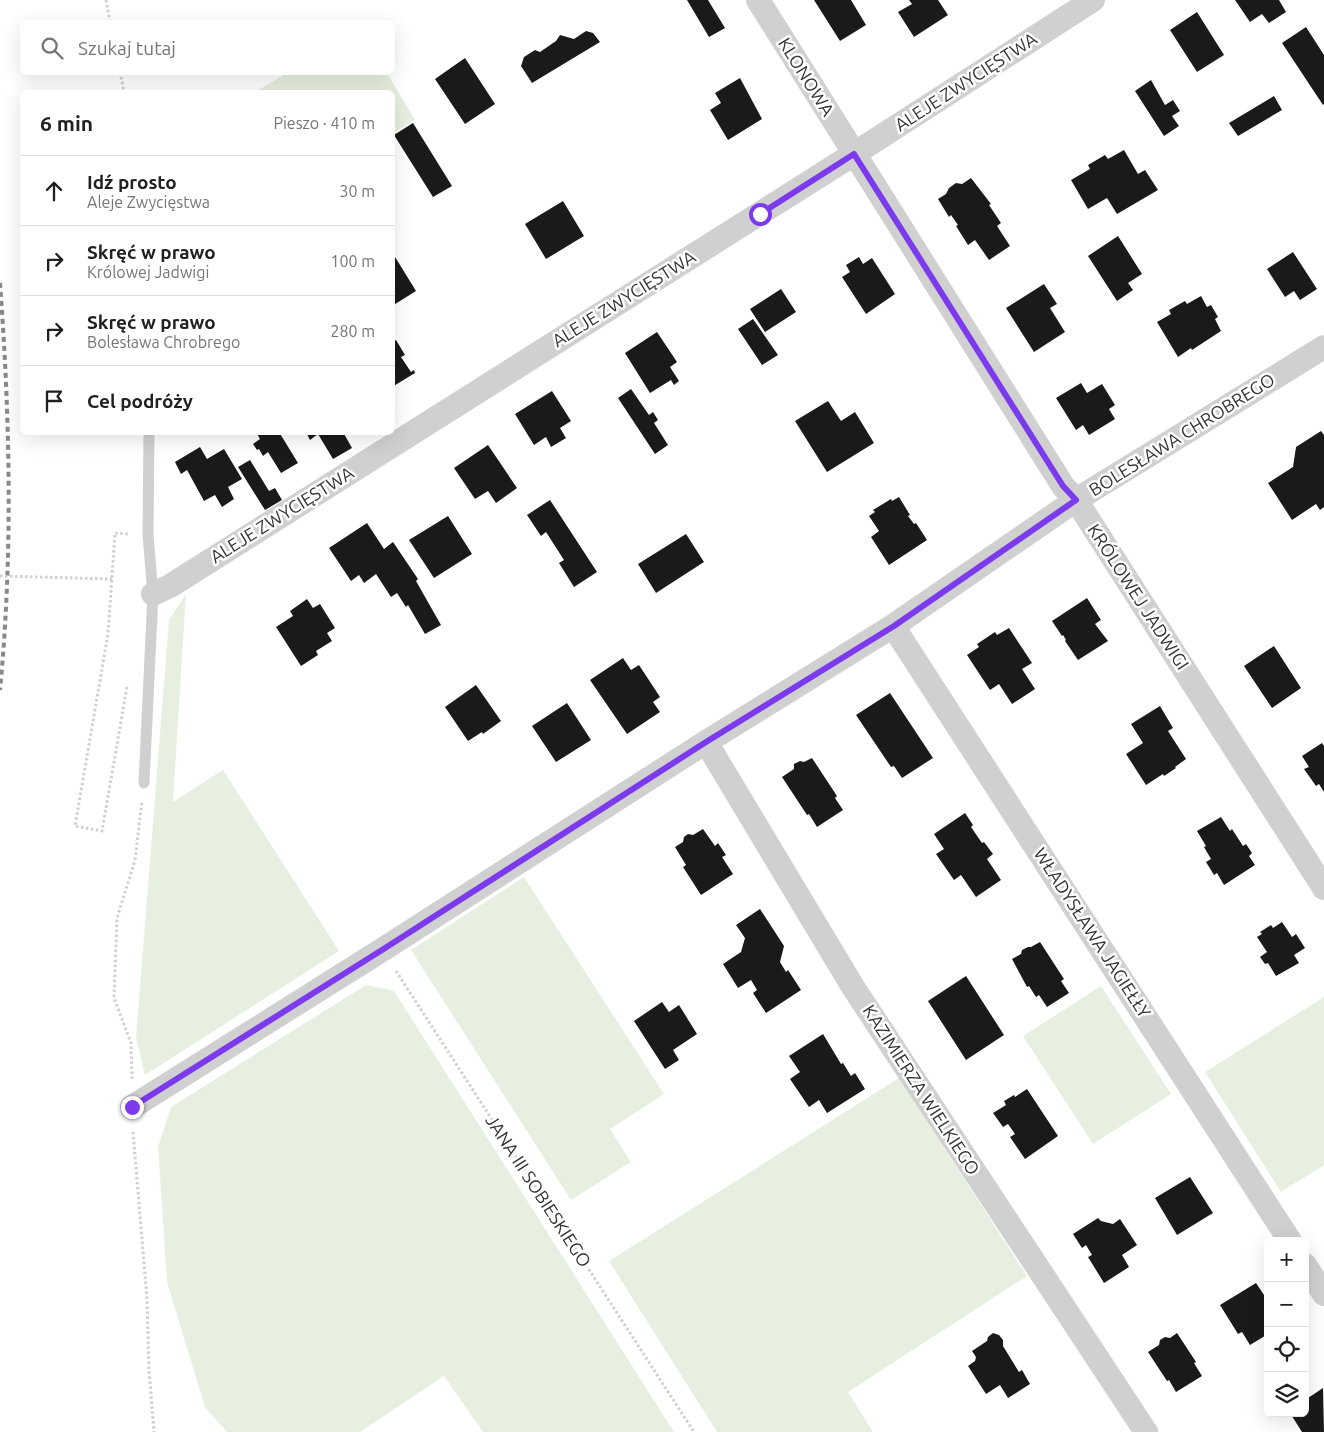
<!DOCTYPE html>
<html lang="pl">
<meta charset="utf-8">
<style>
:root{--surface:#fff;--page:#f2f2f2;--text:#202124;--muted:#757577;--line:#e0e0e0}
body{margin:0;font-family:Ubuntu,sans-serif;background:var(--page);color:var(--text)}
.controls{position:absolute;right:15px;bottom:15px;display:grid;overflow:hidden;border-radius:8px;box-shadow:0 5px 20px #0002}
.controls button{width:45px;height:45px;display:grid;place-items:center;padding:0;border:0;border-bottom:1px solid var(--line);background:var(--surface);color:var(--text);font:25px sans-serif}
.stop{position:absolute;width:15px;height:15px;margin:-11px;border:4px solid #7c3aed;border-radius:50%;background:#fff}
.stop.end{background:#7c3aed;border-color:#fff;box-shadow:0 1px 5px #0008}
.list{margin:0;padding:0;list-style:none}
h2{display:flex;justify-content:space-between;align-items:center;height:65px;margin:0;padding:0 20px;font-size:21px}
h2 small{font-size:16px;font-weight:400;color:var(--muted)}
.list li{display:grid;grid-template-columns:32px 1fr auto;gap:15px;align-items:center;box-sizing:border-box;height:70px;padding:0 20px;border-top:1px solid var(--line)}
.list b{display:block;font-size:19px;white-space:nowrap}
.list p{margin:0;font-size:16px;white-space:nowrap;color:var(--muted)}
.list em{font-size:16px;font-style:normal;color:var(--muted)}
.icon{flex:none;width:28px;height:28px;fill:none;stroke:currentColor;stroke-width:2;stroke-linecap:round;stroke-linejoin:round}
.map{position:relative;flex:none;width:1324px;height:1432px;overflow:hidden}
.search{position:absolute;background:var(--surface);box-shadow:0 5px 20px #0002;left:20px;top:20px;width:375px;height:55px;display:flex;align-items:center;gap:12px;box-sizing:border-box;padding:0 18px;border-radius:8px;color:var(--muted);font-size:19px}
.panel{position:absolute;background:var(--surface);box-shadow:0 5px 20px #0002;left:20px;top:90px;width:375px;height:345px;border-radius:8px}
.map>svg:first-child{display:block}
.green{fill:#e7f0e0}
.building{fill:#1a1a1a}
.lines{fill:none;stroke-linecap:round;stroke-linejoin:round}
.path{stroke:#d0d0d0;stroke-width:3;stroke-dasharray:2.5 2.5;stroke-linecap:butt}
.lane{stroke:#d0d0d0;stroke-width:11}
.street{stroke:#d0d0d0;stroke-width:24}
.rail{stroke:#888;stroke-width:4;stroke-dasharray:5 4;stroke-linecap:butt}
.path-bridge{stroke:#d0d0d0;stroke-width:3;stroke-dasharray:2.5 2.5;stroke-linecap:butt}
.route{stroke:#7c3aed;stroke-width:6}
.labels{text-anchor:middle;stroke-width:5;stroke-linejoin:round;paint-order:stroke}
.street-label{font-size:18px;fill:#333;stroke:#fff}
</style>
<div class="map">
<svg width="1324" height="1432" viewBox="0 0 1324 1432">
<rect width="100%" height="100%" fill="#fff"/>
<!-- green -->
<path class="green" d="M289,72L387,73L415,120L393,133L392,92H255Z
M186,594L173,802L223,770L339,951L145,1075L136,1038L169,620Z
M524,877L664,1094L610,1129L631,1162L571,1200L411,950Z
M366,985L394,991L674,1432H483L444,1376L360,1432H227L205,1407L167,1282L158,1147L171,1107Z
M1101,986L1171,1094L1093,1144L1023,1036Z
M1324,997V1165L1281,1192L1205,1072Z
M899,1078L1027,1276L848,1392L873,1432H717L609,1261Z"/>
<!-- building -->
<path class="building" d="M687,0H708L725,28L709,37Z
M814,0H851L866,25L840,41Z
M909,0H938L948,15L914,37L898,12L912,4Z
M1235,0H1279L1286,12L1269,23L1262,14L1250,22Z
M1197,12L1224,55L1197,72L1170,30Z
M1306,27L1324,55V104L1323,105L1282,43Z
M586,31L593,33L600,42L532,83L521,66L524,57L535,50L540,52L556,41L560,35L574,39Z
M465,58L495,104L465,124L435,79Z
M740,78L762,119L728,140L710,110L721,103L715,93Z
M1151,80L1165,105L1173,100L1180,111L1172,116L1179,126L1164,136L1135,91Z
M1274,96L1282,110L1238,136L1229,123Z
M413,123L452,186L433,197L394,135Z
M1124,150L1138,174L1145,170L1158,190L1117,214L1107,198L1088,209L1071,180L1090,169L1088,165L1105,155L1108,159Z
M971,178L991,204L989,205L1001,223L997,226L1010,246L989,260L975,240L968,245L956,226L958,225L951,215L949,217L938,199L946,194L949,188L956,183L962,184Z
M563,201L584,236L546,259L525,224Z
M1118,236L1142,274L1128,283L1133,290L1117,301L1088,256Z
M392,252L416,291L392,306Z
M1293,252L1317,289L1300,300L1294,291L1285,297L1267,269Z
M859,257L863,264L872,258L895,294L866,314L842,277L850,272L846,265Z
M1044,284L1057,304L1050,308L1065,332L1034,352L1006,308Z
M781,289L796,312L765,332L750,309Z
M1201,296L1207,307L1211,305L1218,317L1215,319L1221,331L1192,350L1191,348L1178,357L1157,322L1171,314L1169,310L1185,301L1187,304Z
M753,319L778,355L762,365L738,329Z
M657,332L677,362L670,367L679,381L674,385L671,380L650,393L625,353Z
M396,340L405,355L401,357L411,372L414,370L415,373L392,387V342Z
M1081,383L1087,393L1102,384L1115,405L1109,409L1115,419L1089,435L1083,425L1076,430L1056,398Z
M631,389L649,415L653,412L658,420L654,423L668,445L655,454L618,398Z
M552,391L571,421L560,428L566,438L551,447L546,437L534,445L515,414Z
M828,401L841,421L855,412L874,443L827,472L795,421Z
M1321,431L1324,435V507L1320,510L1316,504L1292,520L1268,483L1293,467L1296,447Z
M256,432H279L298,463L281,473L268,452L263,456L259,449L257,450L253,444L260,439Z
M306,432H343L352,448L333,459L318,434L310,440Z
M488,445L517,488L496,503L488,491L475,499L454,468Z
M200,447L207,459L224,449L242,479L228,487L234,499L222,507L215,495L204,501L187,470L181,474L175,462Z
M250,460L269,491L275,488L282,500L265,510L238,467Z
M899,497L910,515L908,516L914,524L916,523L927,540L889,565L871,537L879,531L869,516L875,512L873,510L891,499L892,501Z
M550,500L597,572L574,587L559,563L564,560L546,532L541,536L527,515Z
M448,516L472,554L434,578L409,540Z
M367,523L384,549L393,542L418,579L416,581L441,625L425,634L408,605L406,607L397,593L391,597L376,574L364,583L359,575L351,581L329,548Z
M686,534L704,562L656,593L638,564Z
M1087,598L1101,620L1095,624L1108,641L1078,660L1065,641L1066,640L1063,635L1062,636L1052,621Z
M307,599L313,608L320,604L335,628L327,633L332,641L316,651L318,655L301,666L276,627L293,616L290,611Z
M1009,628L1032,663L1022,669L1035,689L1012,704L999,684L990,690L967,655L979,647L977,644L995,632L997,635Z
M1274,646L1301,688L1272,708L1244,666Z
M623,658L631,670L639,665L660,697L653,702L660,712L627,734L590,680Z
M476,685L501,721L483,734L482,732L468,741L445,707Z
M890,693L933,758L902,778L894,766L891,767L856,715Z
M567,703L591,740L556,762L532,726Z
M1160,706L1173,728L1168,731L1186,759L1175,767L1176,768L1164,776L1163,774L1146,785L1126,754L1143,743L1131,724Z
M1322,743L1324,746V792L1319,784L1316,786L1304,769L1309,767L1302,756Z
M812,758L837,796L835,798L843,810L817,827L809,814L807,815L782,777L794,769V764L800,761L804,762Z
M965,813L973,825L971,827L982,843L984,842L993,854L987,859L1001,880L976,897L961,875L954,880L936,854L944,849L934,834Z
M1221,817L1230,831L1232,829L1243,846L1246,844L1252,853L1249,856L1255,865L1224,885L1217,873L1214,875L1206,862L1211,859L1204,847L1206,846L1197,831Z
M703,829L715,846L718,843L726,855L722,857L733,874L701,895L683,867L686,865L675,847L683,842L684,837L688,834L693,835Z
M760,909L784,946L780,962L786,972L788,970L801,990L766,1013L753,993L757,990L751,980L738,988L723,964L741,952L745,938L736,925Z
M1282,922L1292,937L1296,934L1305,948L1294,955L1299,963L1276,976L1268,963L1265,964L1260,957L1267,952L1257,937L1262,934L1260,932L1271,925L1273,928Z
M1040,942L1064,979L1061,981L1069,993L1047,1007L1039,995L1036,997L1029,986L1027,987L1012,959L1021,954L1022,950L1028,947H1031Z
M966,976L1004,1035L966,1060L928,1001Z
M662,1002L669,1012L679,1005L697,1034L673,1050L679,1060L665,1069L634,1021Z
M823,1034L841,1064L843,1063L851,1076L855,1073L865,1089L827,1113L819,1100L809,1107L790,1079L800,1072L789,1056Z
M1027,1089L1058,1136L1025,1159L1010,1137L1015,1134L1008,1124L1003,1127L993,1113L1006,1105L1004,1101L1014,1095L1015,1097Z
M1190,1177L1213,1213L1177,1235L1155,1198Z
M1098,1218L1101,1221L1113,1224L1120,1219L1137,1245L1122,1255L1129,1267L1104,1283L1088,1257L1092,1255L1086,1245L1082,1248L1073,1234Z
M1256,1283L1268,1301V1334L1250,1345L1242,1332L1238,1334L1220,1305Z
M993,1333L999,1335L1003,1340V1346L1019,1372L1022,1370L1030,1384L1008,1398L1000,1385L986,1394L968,1366L975,1361L976,1357L972,1351L987,1341L988,1337Z
M1177,1333L1196,1362L1194,1363L1202,1376L1176,1392L1169,1380L1167,1381L1148,1352L1159,1345L1160,1340L1165,1337L1170,1338Z
M1323,1388L1324,1432H1302L1290,1413H1305V1400Z"/>
<g class="lines">
<!-- path -->
<path class="path" d="M106,0L110,22
M120,72L124,92
M127,687L102,831L75,826L108,634L115,533L129,534
M396,971L694,1432
M132,1079L131,1043L114,998L117,918L135,860L142,801
M133,1132L147,1299L149,1370L154,1432"/>
<!-- lane -->
<path class="lane" d="M144,783L153,594L148,535L149,432"/>
<!-- street -->
<path class="street" d="M758,0L1063,486L1076,500L1324,888
M153,594L170,586L854,154L1093,0
M893,626L1290,1241
M706,742L853,987L1146,1432
M132,1107L382,950L706,742L893,626L1076,500L1324,347
M1305,1265L1324,1294"/>
<!-- rail -->
<path class="rail" d="M0,283C10,418 13,555 0,690"/>
<!-- path-bridge -->
<path class="path-bridge" d="M0,576L112,579"/>
</g>
<g class="lines">
<!-- route -->
<path class="route" d="M132,1107L382,950L706,742L894,626L1076,500L1063,486L854,154L760,214"/>
</g>
<g class="labels">
<!-- street labels -->
<g class="street-label">
<text transform="translate(806 77) rotate(58)" y="6">KLONOWA</text>
<text transform="translate(966 82) rotate(-33)" y="6">ALEJE ZWYCIĘSTWA</text>
<text transform="translate(624 299) rotate(-32)" y="6">ALEJE ZWYCIĘSTWA</text>
<text transform="translate(1182 435) rotate(-32)" y="6">BOLESŁAWA CHROBREGO</text>
<text transform="translate(282 515) rotate(-32)" y="6">ALEJE ZWYCIĘSTWA</text>
<text transform="translate(1138 597) rotate(57)" y="6">KRÓLOWEJ JADWIGI</text>
<text transform="translate(1092 933) rotate(57)" y="6">WŁADYSŁAWA JAGIEŁŁY</text>
<text transform="translate(921 1090) rotate(57)" y="6">KAZIMIERZA WIELKIEGO</text>
<text transform="translate(538 1191) rotate(57)" y="6">JANA III SOBIESKIEGO</text>
</g>
</g>
</svg>
<div class="controls">
<button>+</button>
<button>−</button>
<button><svg class="icon" aria-label="locate" viewBox="0 0 24 24"><circle cx="12" cy="12" r="6"/><path d="M12 2v4M12 18v4M2 12h4M18 12h4"/></svg></button>
<button><svg class="icon" aria-label="layers" viewBox="0 0 24 24"><path d="M12 4l9 5-9 5-9-5zM3 14l9 5 9-5"/></svg></button>
</div>
<div class="stop" style="left:760px;top:214px"></div>
<div class="stop end" style="left:132px;top:1107px"></div>
<div class="search"><svg class="icon" aria-label="search" viewBox="0 0 24 24"><circle cx="10" cy="10" r="6"/><path d="M15 15l6 6"/></svg>Szukaj tutaj</div>
<section class="panel">
<h2>6 min<small>Pieszo · 410 m</small></h2>
<ul class="list">
<li><svg class="icon" aria-label="ahead" viewBox="0 0 24 24"><path d="M12 20V5M6 11l6-6 6 6"/></svg><div><b>Idź prosto</b><p>Aleje Zwycięstwa</p></div><em>30 m</em></li>
<li><svg class="icon" aria-label="right" viewBox="0 0 24 24"><path d="M7 20v-9h11M14 6l5 5-5 5"/></svg><div><b>Skręć w prawo</b><p>Królowej Jadwigi</p></div><em>100 m</em></li>
<li><svg class="icon" aria-label="right" viewBox="0 0 24 24"><path d="M7 20v-9h11M14 6l5 5-5 5"/></svg><div><b>Skręć w prawo</b><p>Bolesława Chrobrego</p></div><em>280 m</em></li>
<li><svg class="icon" aria-label="arrive" viewBox="0 0 24 24"><path d="M6 21V4h12l-3 4 3 4H6"/></svg><div><b>Cel podróży</b></div></li>
</ul>
</section>
</div>
